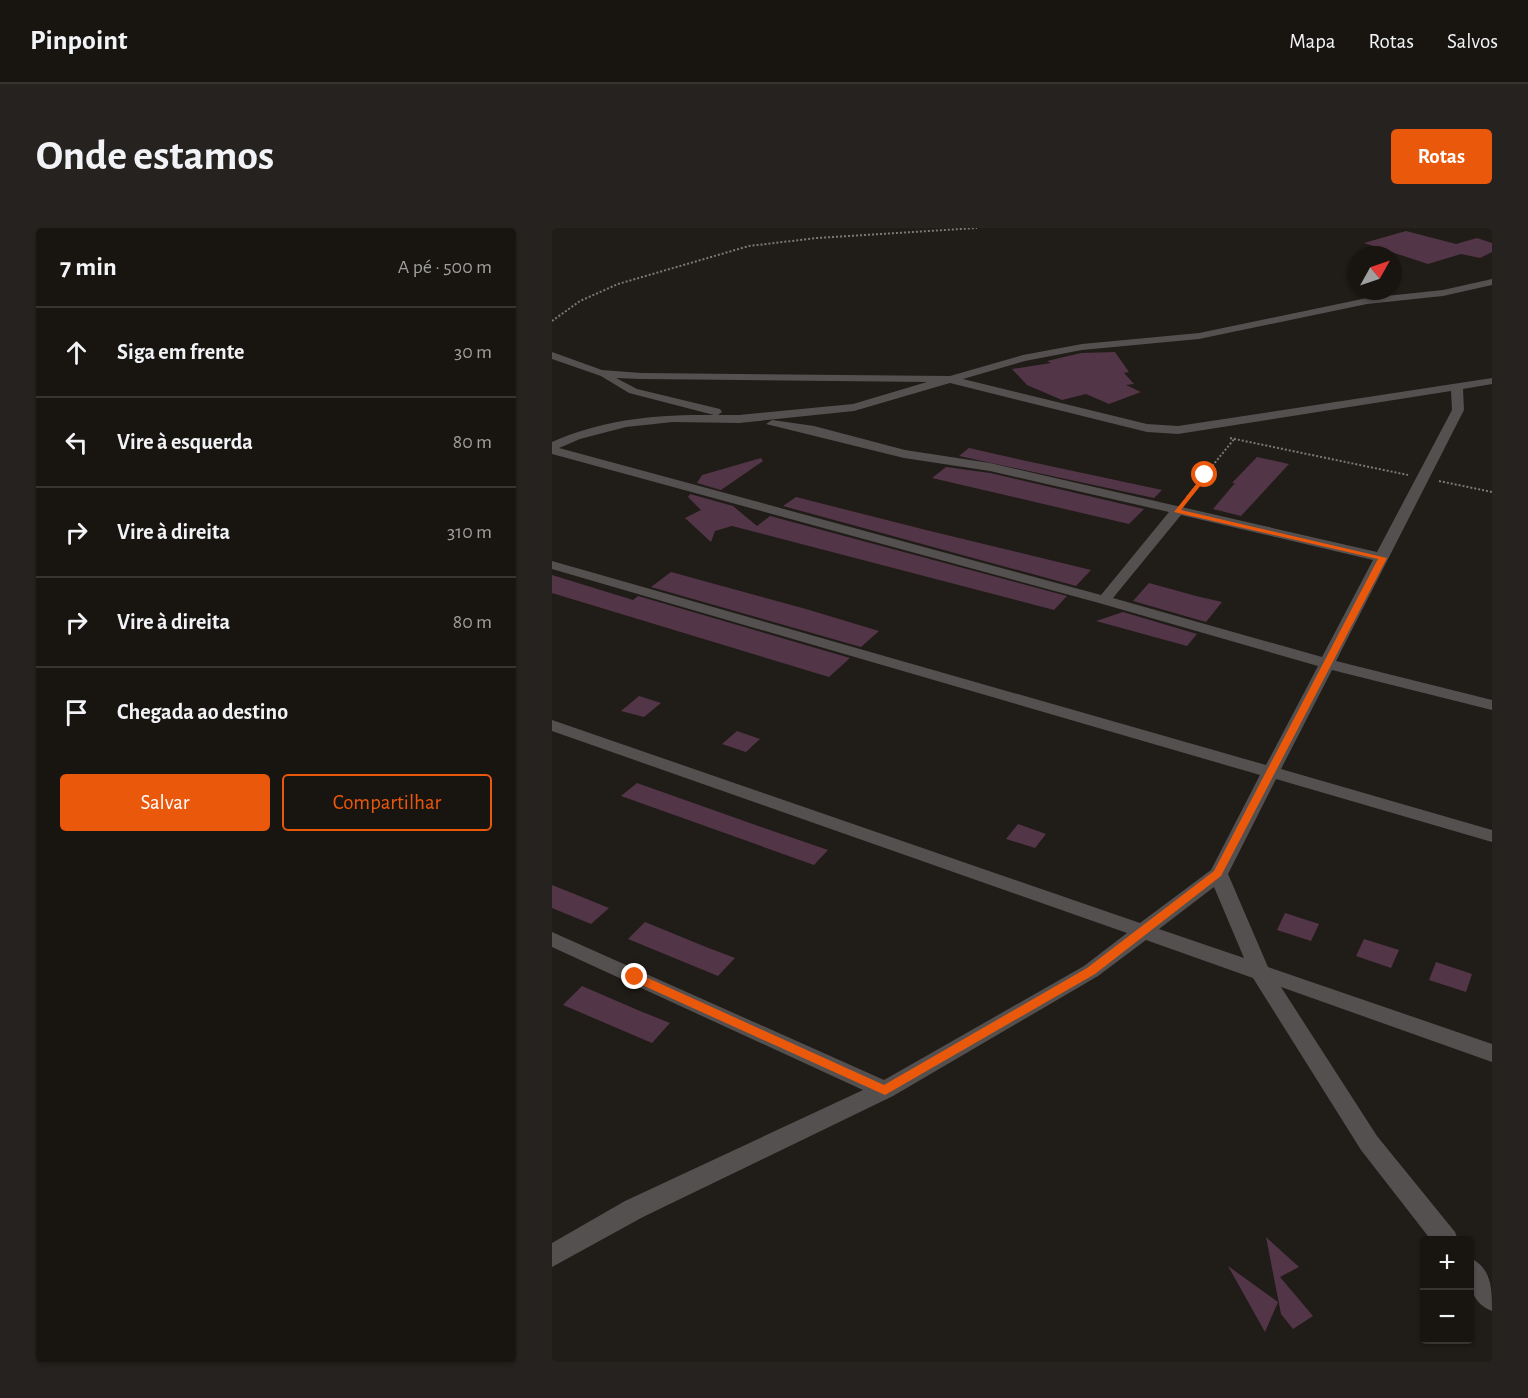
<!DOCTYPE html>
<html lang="pt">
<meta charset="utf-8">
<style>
:root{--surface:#181511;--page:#25221f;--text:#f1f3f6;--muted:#9f9f9f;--line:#363431;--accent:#ea580c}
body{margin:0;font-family:"Alegreya Sans",sans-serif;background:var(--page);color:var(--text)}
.controls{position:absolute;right:18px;bottom:18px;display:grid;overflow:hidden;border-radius:6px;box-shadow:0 2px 4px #0004}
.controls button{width:54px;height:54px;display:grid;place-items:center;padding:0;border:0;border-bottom:2px solid var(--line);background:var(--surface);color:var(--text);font:30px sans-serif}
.compass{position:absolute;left:796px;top:18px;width:54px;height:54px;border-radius:50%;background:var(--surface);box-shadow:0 2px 4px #0004;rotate:50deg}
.stop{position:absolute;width:18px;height:18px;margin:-14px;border:4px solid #ea580c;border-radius:50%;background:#fff}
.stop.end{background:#ea580c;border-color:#fff;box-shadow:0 2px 6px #0008}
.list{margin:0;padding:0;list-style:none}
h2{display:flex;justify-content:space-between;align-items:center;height:78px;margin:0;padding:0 24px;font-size:26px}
h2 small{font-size:20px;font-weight:400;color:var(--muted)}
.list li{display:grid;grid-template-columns:39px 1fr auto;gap:18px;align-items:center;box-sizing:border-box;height:90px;padding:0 24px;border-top:2px solid var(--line)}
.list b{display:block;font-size:22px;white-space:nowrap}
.list em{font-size:20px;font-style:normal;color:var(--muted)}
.actions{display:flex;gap:12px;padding:18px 24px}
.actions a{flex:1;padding:14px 0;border:2px solid var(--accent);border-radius:6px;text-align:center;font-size:21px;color:var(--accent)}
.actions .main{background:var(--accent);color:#fff}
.icon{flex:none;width:33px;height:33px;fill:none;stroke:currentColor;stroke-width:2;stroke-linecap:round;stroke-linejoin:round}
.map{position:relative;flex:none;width:940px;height:1134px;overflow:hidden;border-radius:6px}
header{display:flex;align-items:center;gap:36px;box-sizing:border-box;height:84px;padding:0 30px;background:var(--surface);border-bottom:2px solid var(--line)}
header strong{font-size:28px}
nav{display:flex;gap:33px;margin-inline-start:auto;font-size:21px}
.intro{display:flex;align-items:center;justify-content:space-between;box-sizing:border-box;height:144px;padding:0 36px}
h1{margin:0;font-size:42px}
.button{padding:15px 27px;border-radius:6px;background:var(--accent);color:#fff;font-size:21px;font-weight:700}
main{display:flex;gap:36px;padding:0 36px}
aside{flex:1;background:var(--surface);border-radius:6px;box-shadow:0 2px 4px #0004}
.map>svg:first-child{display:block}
.building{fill:#533548}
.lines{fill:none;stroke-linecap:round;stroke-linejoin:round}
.path{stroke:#7c7975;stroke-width:2;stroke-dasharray:2 2;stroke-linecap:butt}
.minor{fill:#545050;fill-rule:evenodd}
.route{fill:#ea580c}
</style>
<header>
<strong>Pinpoint</strong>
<nav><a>Mapa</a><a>Rotas</a><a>Salvos</a></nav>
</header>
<div class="intro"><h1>Onde estamos</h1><a class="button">Rotas</a></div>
<main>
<aside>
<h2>7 min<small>A pé · 500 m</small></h2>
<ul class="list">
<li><svg class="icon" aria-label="ahead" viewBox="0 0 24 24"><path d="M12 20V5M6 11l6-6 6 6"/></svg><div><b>Siga em frente</b></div><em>30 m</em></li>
<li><svg class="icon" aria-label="left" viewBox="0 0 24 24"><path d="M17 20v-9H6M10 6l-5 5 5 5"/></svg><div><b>Vire à esquerda</b></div><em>80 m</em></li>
<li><svg class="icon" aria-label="right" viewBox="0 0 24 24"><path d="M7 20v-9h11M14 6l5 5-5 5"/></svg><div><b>Vire à direita</b></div><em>310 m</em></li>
<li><svg class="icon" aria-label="right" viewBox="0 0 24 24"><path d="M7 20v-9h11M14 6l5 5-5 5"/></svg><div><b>Vire à direita</b></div><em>80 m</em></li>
<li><svg class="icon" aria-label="arrive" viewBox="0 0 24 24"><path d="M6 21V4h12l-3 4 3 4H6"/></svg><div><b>Chegada ao destino</b></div></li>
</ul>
<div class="actions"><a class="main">Salvar</a><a>Compartilhar</a></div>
</aside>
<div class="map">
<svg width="940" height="1134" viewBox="0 0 940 1134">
<rect width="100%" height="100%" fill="#201c17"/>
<!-- building -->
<path class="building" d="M854,3L904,16L925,10L940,15V24L928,30L909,26L876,36L812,15Z
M563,124L577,144L572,145L582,156L574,157L589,164L557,176L534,166L510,172L475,157L460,141L499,135L495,133L529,125Z
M417,220L461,230L610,262L602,270L407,228Z
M705,229L737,236L689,288L661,281L683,255H680Z
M209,230L211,233L169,262L145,255L150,247Z
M394,239L438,245L592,281L577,296L380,250Z
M138,266L181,278L205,298L218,288L515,368L502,382L180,298L163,303L159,314L133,290L149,282L136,269Z
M244,269L378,303L539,342L524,358L231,278Z
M119,344L254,381L327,403L309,419L99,359Z
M0,347L81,372L86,368L298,430L277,449L0,365Z
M597,355L644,368L670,374L654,394L581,373Z
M571,384L645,406L635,418L544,393Z
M87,468L109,475L92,489L69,483Z
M185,503L208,511L194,524L170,516Z
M85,555L195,594L276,622L262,637L69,568Z
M466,596L494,606L483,620L454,611Z
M0,657L30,669L57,680L39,696L0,680Z
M733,685L767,696L759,713L725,702Z
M93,694L154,719L183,730L166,748L76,711Z
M812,711L847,722L839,740L804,728Z
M884,734L920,746L914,764L877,752Z
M30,758L88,783L118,795L100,815L11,777Z
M714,1009L747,1039L728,1049L761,1088L741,1101L729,1086Z
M676,1038L726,1074L713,1104Z"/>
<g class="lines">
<!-- path -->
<path class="path" d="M0,93L28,73L66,56L197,18L265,10L425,0
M678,210L856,247
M887,253L940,264
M635,269L683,210"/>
<!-- minor -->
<path class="minor" d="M940,51V57L891,68L815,76L647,111L530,122L473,133L411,151L595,196L626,198L940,150V156L911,161L912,182L784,433L940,472V482L780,442L729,541L940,602V614L724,551L676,646L716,739L940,816V834L729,759L825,908L903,1004L906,1012H879L809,922L701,750L594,712L546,748L341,868L91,989L0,1039V1015L73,973L311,862L0,719V704L332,852L532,738L575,705L0,503V492L588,695L659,642L708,547L0,341V333L714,537L766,438L547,375L0,226V214C51,191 106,186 162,187L77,165L49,148L0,131V124L50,142L89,145L398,148L471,127L530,116L647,105L815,70L891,62ZM64,150L89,151L375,154L301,176L187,187H166L170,184L168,181L85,161ZM398,155L595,204L626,206L899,163L900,182L825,324L438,235L353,222L262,198L220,192L214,196L352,230L438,243L617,284L549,367L7,220L28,211L74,199L121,194L187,195L302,183ZM629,287L821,332L770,429L561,370ZM662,659L692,730L607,701Z
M918,1030C940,1040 940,1061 940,1083C917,1074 916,1052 918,1030Z"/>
</g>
<!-- route -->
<path class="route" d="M653,245L657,247L629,282L835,330L669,648L543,746L333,867L79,752V746H87L332,857L535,740L662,643L826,331L622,284Z"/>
</svg>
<div class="controls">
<button>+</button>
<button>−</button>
</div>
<svg class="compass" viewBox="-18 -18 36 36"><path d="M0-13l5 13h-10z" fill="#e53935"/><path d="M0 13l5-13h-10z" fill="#9f9f9f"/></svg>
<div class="stop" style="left:653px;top:247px"></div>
<div class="stop end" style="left:83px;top:749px"></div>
</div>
</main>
